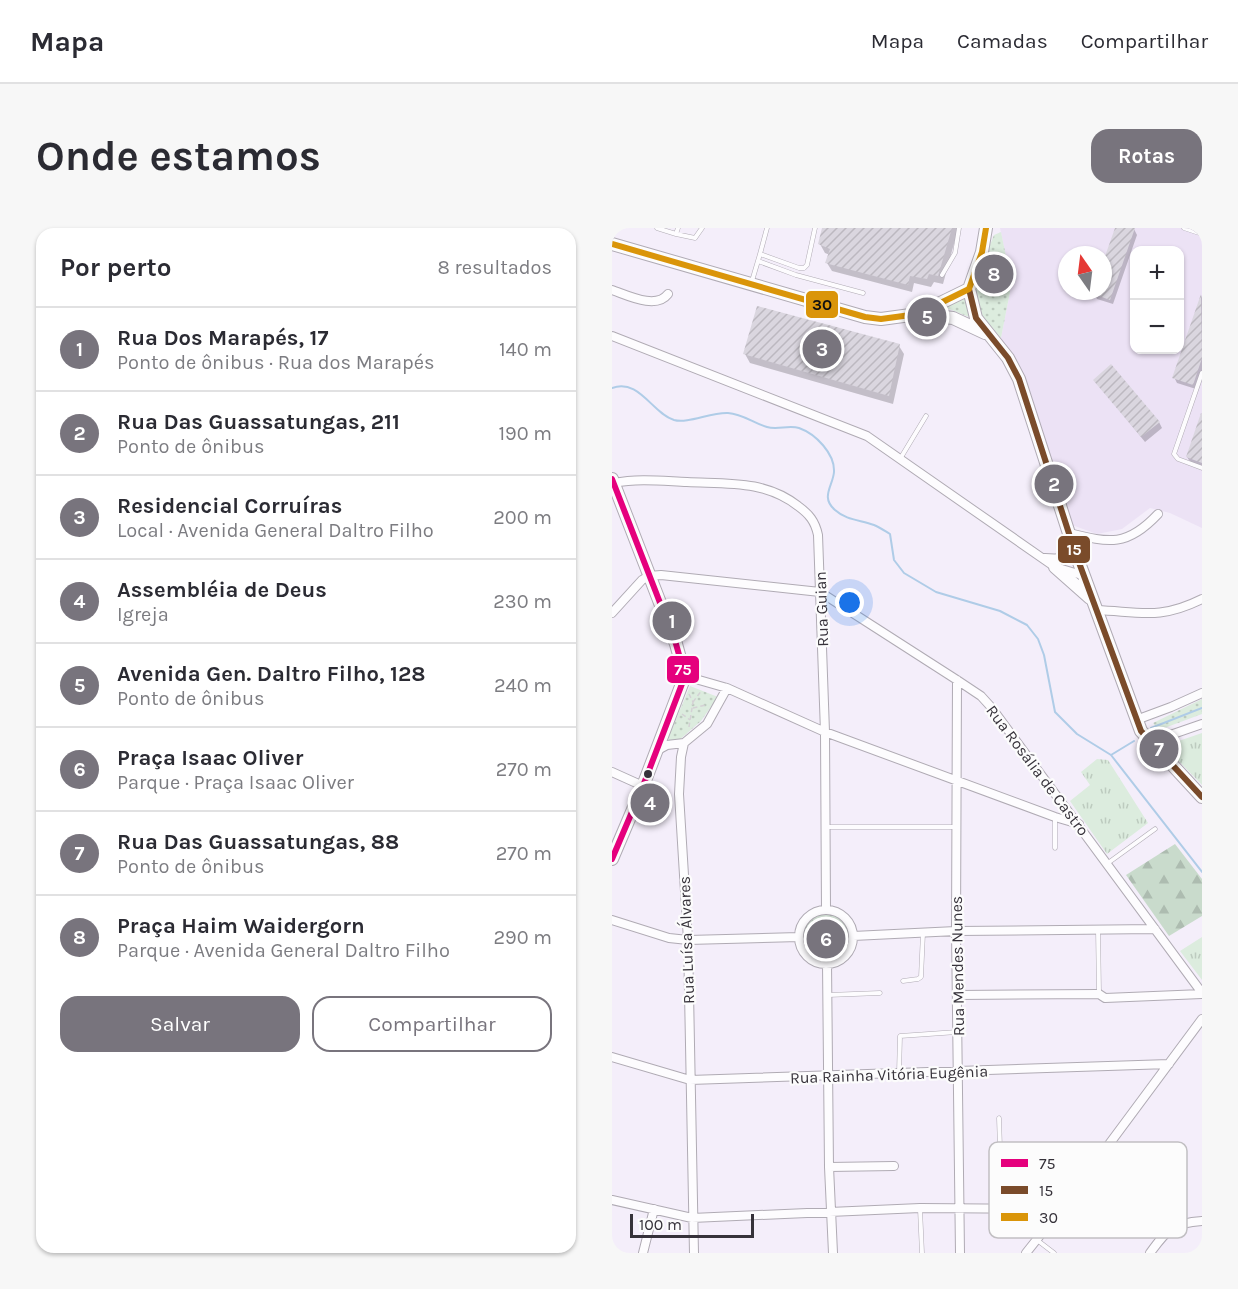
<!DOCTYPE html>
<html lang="pt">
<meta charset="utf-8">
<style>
:root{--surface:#fff;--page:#f7f7f7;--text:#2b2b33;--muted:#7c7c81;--line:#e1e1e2;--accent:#78747d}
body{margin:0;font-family:Karla,sans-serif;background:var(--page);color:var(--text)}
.controls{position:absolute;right:18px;top:18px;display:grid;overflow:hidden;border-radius:12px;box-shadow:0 2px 4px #0004}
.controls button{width:54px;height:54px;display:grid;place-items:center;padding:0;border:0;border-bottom:2px solid var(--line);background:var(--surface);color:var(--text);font:30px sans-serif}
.compass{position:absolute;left:446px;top:18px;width:54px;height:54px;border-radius:50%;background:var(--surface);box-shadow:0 2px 4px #0004;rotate:346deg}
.scale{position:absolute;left:18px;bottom:15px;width:124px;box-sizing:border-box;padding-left:6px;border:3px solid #36323a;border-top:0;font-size:16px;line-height:21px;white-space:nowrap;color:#36323a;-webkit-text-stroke:4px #fcfcfc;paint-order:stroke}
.you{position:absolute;left:238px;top:375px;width:21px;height:21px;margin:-15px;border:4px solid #fff;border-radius:50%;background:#1a73e8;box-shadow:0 0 0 9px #1a73e833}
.badge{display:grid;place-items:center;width:39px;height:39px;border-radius:50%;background:var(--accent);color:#fff;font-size:20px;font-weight:700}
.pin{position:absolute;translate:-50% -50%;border:3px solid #fff;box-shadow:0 2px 6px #0006}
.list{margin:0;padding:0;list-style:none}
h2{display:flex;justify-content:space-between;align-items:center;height:78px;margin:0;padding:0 24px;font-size:26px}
h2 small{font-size:20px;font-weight:400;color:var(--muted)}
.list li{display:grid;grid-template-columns:39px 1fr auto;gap:18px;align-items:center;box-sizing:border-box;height:84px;padding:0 24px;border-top:2px solid var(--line)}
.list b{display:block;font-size:22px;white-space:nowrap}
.list p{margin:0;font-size:20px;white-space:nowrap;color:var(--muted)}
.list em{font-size:20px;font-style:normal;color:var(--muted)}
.actions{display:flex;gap:12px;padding:18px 24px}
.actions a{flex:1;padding:14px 0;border:2px solid var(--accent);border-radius:18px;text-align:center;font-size:21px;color:var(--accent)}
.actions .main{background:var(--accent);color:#fff}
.map{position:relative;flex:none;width:590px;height:1025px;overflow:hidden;border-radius:18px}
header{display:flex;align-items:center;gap:36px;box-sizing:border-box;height:84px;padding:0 30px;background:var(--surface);border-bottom:2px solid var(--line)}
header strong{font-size:28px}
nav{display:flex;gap:33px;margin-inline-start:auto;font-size:21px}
.intro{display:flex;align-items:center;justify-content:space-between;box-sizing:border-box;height:144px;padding:0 36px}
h1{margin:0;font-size:42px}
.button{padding:15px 27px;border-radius:18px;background:var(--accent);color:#fff;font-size:21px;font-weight:700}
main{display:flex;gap:36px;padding:0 36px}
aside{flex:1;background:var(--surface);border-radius:18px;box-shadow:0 2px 4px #0004}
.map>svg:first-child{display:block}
.built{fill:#ece2f5;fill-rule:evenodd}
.grass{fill:url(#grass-tufts)}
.forest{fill:url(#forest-firs)}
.park{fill:url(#park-dots)}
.shadow{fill:#0003}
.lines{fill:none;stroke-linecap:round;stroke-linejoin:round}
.stream{stroke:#afcce7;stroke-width:2}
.building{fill:url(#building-hatch)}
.lane-casing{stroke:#b0abb4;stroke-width:5}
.street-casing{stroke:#b0abb4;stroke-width:10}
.secondary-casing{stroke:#b0abb4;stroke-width:14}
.path{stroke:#d4d1d5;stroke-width:1.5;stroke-dasharray:4.5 3;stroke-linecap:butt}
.lane{stroke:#fdfcfe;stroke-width:4}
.street{stroke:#fdfcfe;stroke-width:8}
.secondary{stroke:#fdfcfe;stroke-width:12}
.bus-1-casing{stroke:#fcfcfc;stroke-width:10}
.bus-2-casing{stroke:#fcfcfc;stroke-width:10}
.bus-3-casing{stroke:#fcfcfc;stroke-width:10}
.bus-1{stroke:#e5007d;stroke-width:6}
.bus-2{stroke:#7a4b2a;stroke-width:6}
.bus-3{stroke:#da9509;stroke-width:6}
.bus-dot{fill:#36323a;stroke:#fcfcfc;stroke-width:2}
.labels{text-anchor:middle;stroke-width:4.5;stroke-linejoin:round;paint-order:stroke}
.street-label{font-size:16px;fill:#36323a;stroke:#fcfcfc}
.key{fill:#fcfcfc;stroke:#c1bfc2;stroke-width:1.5}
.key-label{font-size:16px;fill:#36323a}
.line-badge{stroke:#fcfcfc;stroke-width:2}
.badge-label{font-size:16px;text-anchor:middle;font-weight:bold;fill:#fff}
.pale-badge-label{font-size:16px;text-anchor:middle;font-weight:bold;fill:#111}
</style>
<header>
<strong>Mapa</strong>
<nav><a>Mapa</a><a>Camadas</a><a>Compartilhar</a></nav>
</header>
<div class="intro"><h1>Onde estamos</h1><a class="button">Rotas</a></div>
<main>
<aside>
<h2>Por perto<small>8 resultados</small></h2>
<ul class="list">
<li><span class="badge">1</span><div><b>Rua Dos Marapés, 17</b><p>Ponto de ônibus · Rua dos Marapés</p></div><em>140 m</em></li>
<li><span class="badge">2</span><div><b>Rua Das Guassatungas, 211</b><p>Ponto de ônibus</p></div><em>190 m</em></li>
<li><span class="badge">3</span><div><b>Residencial Corruíras</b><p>Local · Avenida General Daltro Filho</p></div><em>200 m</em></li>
<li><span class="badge">4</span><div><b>Assembléia de Deus</b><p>Igreja</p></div><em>230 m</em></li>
<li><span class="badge">5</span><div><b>Avenida Gen. Daltro Filho, 128</b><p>Ponto de ônibus</p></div><em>240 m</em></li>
<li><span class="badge">6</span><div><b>Praça Isaac Oliver</b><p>Parque · Praça Isaac Oliver</p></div><em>270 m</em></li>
<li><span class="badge">7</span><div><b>Rua Das Guassatungas, 88</b><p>Ponto de ônibus</p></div><em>270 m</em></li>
<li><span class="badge">8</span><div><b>Praça Haim Waidergorn</b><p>Parque · Avenida General Daltro Filho</p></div><em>290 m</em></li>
</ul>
<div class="actions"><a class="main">Salvar</a><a>Compartilhar</a></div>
</aside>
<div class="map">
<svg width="590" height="1025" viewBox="0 0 590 1025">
<defs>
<pattern id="grass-tufts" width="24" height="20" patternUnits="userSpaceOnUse" patternTransform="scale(1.5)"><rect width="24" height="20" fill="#dcecde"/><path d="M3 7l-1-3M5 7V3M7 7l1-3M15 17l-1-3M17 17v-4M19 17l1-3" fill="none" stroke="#bdcbbf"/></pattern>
<pattern id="forest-firs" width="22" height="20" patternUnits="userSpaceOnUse" patternTransform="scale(1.5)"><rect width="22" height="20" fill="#c9dbcc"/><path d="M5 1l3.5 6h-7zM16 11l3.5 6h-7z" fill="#adbcb0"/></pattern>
<pattern id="park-dots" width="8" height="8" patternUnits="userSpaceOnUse" patternTransform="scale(1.5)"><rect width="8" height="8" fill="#dcecde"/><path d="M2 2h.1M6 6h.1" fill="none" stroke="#bdcbbf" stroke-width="1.8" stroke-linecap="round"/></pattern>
<pattern id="building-hatch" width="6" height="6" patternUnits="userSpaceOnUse" patternTransform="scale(1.5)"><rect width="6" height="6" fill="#dad6df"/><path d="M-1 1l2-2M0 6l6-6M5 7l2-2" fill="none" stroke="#bcb8c0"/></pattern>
</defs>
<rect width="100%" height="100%" fill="#f4eefa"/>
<!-- built -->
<path class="built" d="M388,0H590V300L558,285L538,280L510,301L485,306L457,296L405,143L389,110L398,64L395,33ZM522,22H568V122H522ZM455,27H491V63H455Z"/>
<!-- grass -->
<path class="grass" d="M590,505V557L552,518Z
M485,531L496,532L536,595L495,626L458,573L478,557L469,544Z
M590,709V752L568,723Z"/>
<!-- forest -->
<path class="forest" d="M563,616L590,651V688L557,708L514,647Z"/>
<!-- park -->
<path class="park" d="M389,4L395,33L398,64L389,110L379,98L330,78L361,59L382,7Z
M78,458L106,469L89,493L65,514H57V508Z
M590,471V486L547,502L541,495Z
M190 708a24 24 0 1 1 48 0a24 24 0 1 1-48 0Z"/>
<!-- shadow -->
<path class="shadow" d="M212,0H346V1L331,56L322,54L319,59L302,55L300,64L220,43L215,35L218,27L213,25L208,16Z
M504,0H518L522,1L525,7L501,76L485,71L482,65V63H491Z
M590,67V143L584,161L565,155L562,149Z
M287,118L292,126L281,176L138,135L133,126Z
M483,152L547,194L550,200L533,214Z
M590,187V239L579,235L575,229Z"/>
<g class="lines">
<!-- stream -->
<path class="stream" d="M0,160C27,150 40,185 62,192C76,196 99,184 116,185C131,186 141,195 155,199C165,202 177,197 187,200C204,206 223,226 222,244C221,258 208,269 223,282C234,292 248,292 262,297C267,299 273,303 278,306L282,332L292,345L324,364L388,383L415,397L426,411L432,427L443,484L465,506L499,527L590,644
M539,500L590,480
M499,527L522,513"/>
</g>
<!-- building -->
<path class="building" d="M210,0H340L326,48L317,46L315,51L298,48L296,57L213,35L218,21L206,16Z
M503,0H523L498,72L476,64L491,63V34Z
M589,66L590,130L581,157L560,150Z
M145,78L288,116L277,168L131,126Z
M499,136L548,194L529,209L481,152Z
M589,185L590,186V235L574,229Z"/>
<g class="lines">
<!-- lane casing -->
<g class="lane-casing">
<path id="lane" d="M45,0L64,6L66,0
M572,0L590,6
M64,6L83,10L90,0
M148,26L155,0
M146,33L184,47L251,65
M330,47L343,25L347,0
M140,53L148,26L187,40H192L195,37L203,0
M590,145L562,226L566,231L590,240
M288,231L314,188
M443,589V620
M215,599H343
M496,635L543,601
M486,701L487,765
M291,753L306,751L309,749L311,705
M216,767L268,765
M287,845L288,808L345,804
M387,890L390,979
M308,981L310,1025
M425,1012L442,1025"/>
</g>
<!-- street casing -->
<g class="street-casing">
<path id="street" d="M0,62C15,67 44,82 56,66
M0,108L255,208L443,339L473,348
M2,255C26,250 51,253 75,254C115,256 153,252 186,278C197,286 203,293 206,307L213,504L214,682
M457,305C498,315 515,319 546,286
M432,330C445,331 454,332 462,321
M485,382C529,384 548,392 590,371
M0,385L30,352L37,348L49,347L208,364L345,452L369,468L379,479L590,765
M73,448L115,460L213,504L443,589L467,596
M345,452L344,703L348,1025
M524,492L559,479L590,465
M538,514L590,496
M44,523L55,517L72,515
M0,544L31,558
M187 709a27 27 0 1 1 54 0a27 27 0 1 1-54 0Z
M0,692L57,710L76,712L187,709
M241,708L344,703L543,701
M215,735L217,939L221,1025
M345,767L487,766L493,770L590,766
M0,829L78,852L557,836
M217,939L282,938
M0,972L80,990L308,980L449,981
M31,1025L42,981
M82,1025L76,712L67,566L69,529L72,515L95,496L115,460
M414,1025L449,981L590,791
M538,1025C555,1002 560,995 590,993"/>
</g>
<!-- secondary casing -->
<g class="secondary-casing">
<path id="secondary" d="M0,16L253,89L269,91L306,86L357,61L370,24L374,0
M357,61L364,90L396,130L407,151L462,321L529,503L590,569
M307,86L341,90L373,105
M0,251L64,416L73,448L31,558L0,631
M443,339L478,370"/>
</g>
<!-- path -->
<path class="path" d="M81,474L90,462
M81,480L94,477
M70,486L78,492
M77,499L81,474L77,466"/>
<!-- lane -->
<use href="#lane" class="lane"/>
<!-- street -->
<use href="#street" class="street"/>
<!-- secondary -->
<use href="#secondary" class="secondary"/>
<!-- bus-1 casing -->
<g class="bus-1-casing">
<path id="bus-1" d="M0,251L64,416L73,448L31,558L0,631"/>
</g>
<!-- bus-2 casing -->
<g class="bus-2-casing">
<path id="bus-2" d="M357,61L364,90L396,130L407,151L462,321L529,503L590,569"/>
</g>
<!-- bus-3 casing -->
<g class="bus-3-casing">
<path id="bus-3" d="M0,16L253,89L269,91L306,86L357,61L370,24L374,0"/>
</g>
<!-- bus-1 -->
<use href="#bus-1" class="bus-1"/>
<!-- bus-2 -->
<use href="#bus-2" class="bus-2"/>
<!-- bus-3 -->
<use href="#bus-3" class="bus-3"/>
</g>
<!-- markers -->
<circle class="bus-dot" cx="36" cy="546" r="5"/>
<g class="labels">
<!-- street labels -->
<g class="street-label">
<text transform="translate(209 381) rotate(-92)" y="6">Rua Guian</text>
<text transform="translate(426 542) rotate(53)" y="6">Rua Rosália de Castro</text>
<text transform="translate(74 712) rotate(-92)" y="6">Rua Luísa Álvares</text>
<text transform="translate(345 738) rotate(-91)" y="6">Rua Mendes Nunes</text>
<text transform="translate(277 846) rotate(-2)" y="6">Rua Rainha Vitória Eugênia</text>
</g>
</g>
<!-- legend -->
<rect x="377" y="914" width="198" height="96" rx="9" class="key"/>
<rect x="389" y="931" width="27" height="8" fill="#e5007d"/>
<rect x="389" y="958" width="27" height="8" fill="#7a4b2a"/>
<rect x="389" y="985" width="27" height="8" fill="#da9509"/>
<g class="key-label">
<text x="427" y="941">75</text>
<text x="427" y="968">15</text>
<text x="427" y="995">30</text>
</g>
<g class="line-badge">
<rect x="193" y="62" width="34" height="29" rx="6" fill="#da9509"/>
<rect x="445" y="307" width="34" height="29" rx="6" fill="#7a4b2a"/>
<rect x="54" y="427" width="34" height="29" rx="6" fill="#e5007d"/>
</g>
<g class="badge-label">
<text x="462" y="327">15</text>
<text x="71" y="447">75</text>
</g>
<g class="pale-badge-label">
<text x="210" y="82">30</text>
</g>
</svg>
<div class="controls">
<button>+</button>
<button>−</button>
</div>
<svg class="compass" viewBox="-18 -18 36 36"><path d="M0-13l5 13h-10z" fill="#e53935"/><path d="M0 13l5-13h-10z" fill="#7c7c81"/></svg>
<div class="scale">100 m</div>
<div class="you"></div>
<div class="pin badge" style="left:60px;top:393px">1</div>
<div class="pin badge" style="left:442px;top:256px">2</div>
<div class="pin badge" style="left:210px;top:121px">3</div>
<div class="pin badge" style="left:38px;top:575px">4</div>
<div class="pin badge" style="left:315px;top:89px">5</div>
<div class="pin badge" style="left:214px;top:711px">6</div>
<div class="pin badge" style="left:547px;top:521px">7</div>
<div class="pin badge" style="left:382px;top:46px">8</div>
</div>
</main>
